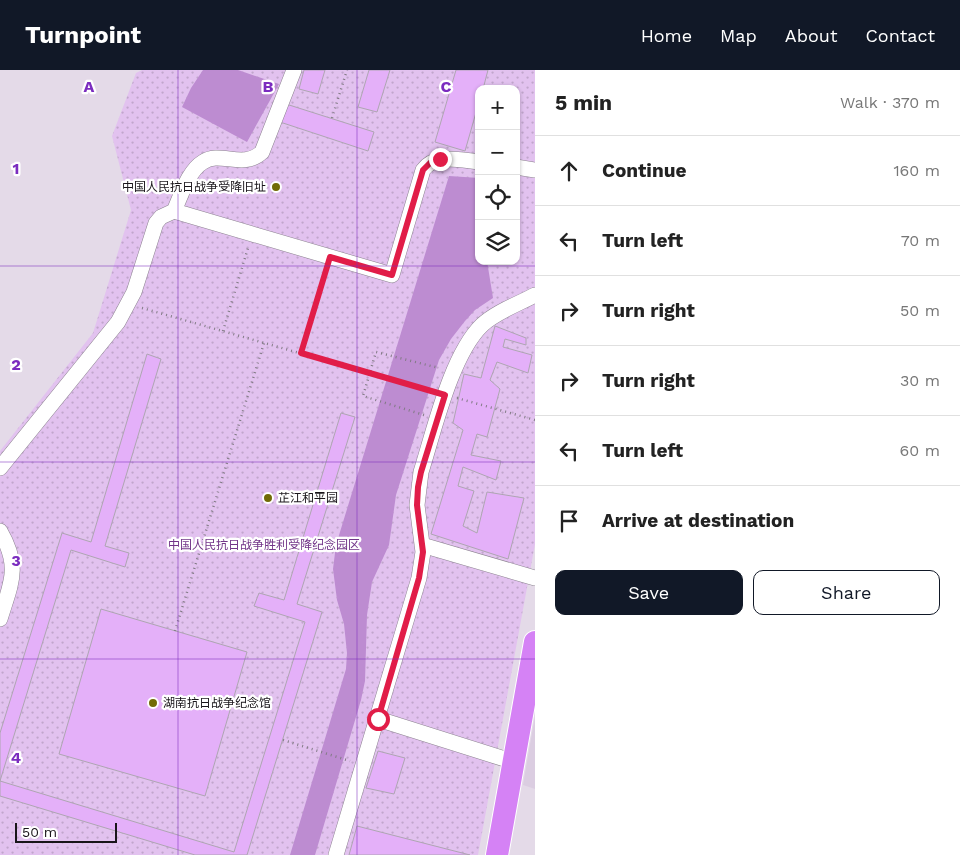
<!DOCTYPE html>
<meta charset="utf-8">
<style>
:root{--surface:#fff;--page:#f2f2f2;--text:#222;--muted:#767676;--line:#e0e0e0;--accent:#111827}
body{margin:0;font-family:"Work Sans","Noto Sans SC",sans-serif;background:var(--page);color:var(--text)}
.controls{position:absolute;right:15px;top:15px;display:grid;overflow:hidden;border-radius:10px;box-shadow:0 1px 4px #0004}
.controls button{width:45px;height:45px;display:grid;place-items:center;padding:0;border:0;border-bottom:1px solid var(--line);background:var(--surface);color:var(--text);font:25px sans-serif}
.scale{position:absolute;left:15px;bottom:12px;width:102px;box-sizing:border-box;padding-left:5px;border:2px solid #19151a;border-top:0;font-size:14px;line-height:18px;white-space:nowrap;color:#19151a;-webkit-text-stroke:4px #fff;paint-order:stroke}
.stop{position:absolute;width:15px;height:15px;margin:-11px;border:4px solid #e11d48;border-radius:50%;background:#fff}
.stop.end{background:#e11d48;border-color:#fff;box-shadow:0 1px 5px #0008}
.list{margin:0;padding:0;list-style:none}
h2{display:flex;justify-content:space-between;align-items:center;height:65px;margin:0;padding:0 20px;font-size:21px}
h2 small{font-size:16px;font-weight:400;color:var(--muted)}
.list li{display:grid;grid-template-columns:32px 1fr auto;gap:15px;align-items:center;box-sizing:border-box;height:70px;padding:0 20px;border-top:1px solid var(--line)}
.list b{display:block;font-size:19px;white-space:nowrap}
.list em{font-size:16px;font-style:normal;color:var(--muted)}
.actions{display:flex;gap:10px;padding:15px 20px}
.actions a{flex:1;padding:11px 0;border:1px solid var(--accent);border-radius:10px;text-align:center;font-size:18px;color:var(--accent)}
.actions .main{background:var(--accent);color:#fff}
.icon{flex:none;width:28px;height:28px;fill:none;stroke:currentColor;stroke-width:2;stroke-linecap:round;stroke-linejoin:round}
.map{position:relative;flex:none;width:535px;height:785px;overflow:hidden}
header{display:flex;align-items:center;gap:30px;box-sizing:border-box;height:70px;padding:0 25px;background:var(--accent);color:#fff}
header strong{font-size:24px}
nav{display:flex;gap:28px;margin-inline-start:auto;font-size:18px}
main{display:flex}
aside{flex:1;background:var(--surface)}
.map>svg:first-child{display:block}
.built{fill:#dbcde1}
.park{fill:url(#park-dots);fill-rule:evenodd}
.water{fill:#bd8cd1}
.building{fill:#e4b0f9;stroke:#aea5b2}
.lines{fill:none;stroke-linecap:round;stroke-linejoin:round}
.minor-casing{stroke:#8c8390;stroke-width:16}
.highway-casing{stroke:#fff;stroke-width:24}
.path{stroke:#817a84;stroke-width:2.5;stroke-dasharray:1 4;stroke-linecap:butt}
.minor{stroke:#fff;stroke-width:15}
.highway{stroke:#d582f5;stroke-width:22}
.route{stroke:#e11d48;stroke-width:6}
.grid{fill:none;stroke:#7b2cbf;stroke-width:1;stroke-opacity:0.55}
.poi-dot{fill:#716b06;stroke:#fff;stroke-width:2}
.labels{text-anchor:middle;stroke-width:4.5;stroke-linejoin:round;paint-order:stroke}
.poi-label{font-size:12px;fill:#19151a;stroke:#fff;text-anchor:start}
.park-label{font-size:12px;fill:#723588;stroke:#fff}
.grid-label{font-size:16px;text-anchor:middle;font-weight:bold;fill:#7b2cbf;stroke:#fff;stroke-width:4.5;stroke-linejoin:round;paint-order:stroke}
</style>
<header>
<strong>Turnpoint</strong>
<nav><a>Home</a><a>Map</a><a>About</a><a>Contact</a></nav>
</header>
<main>
<div class="map">
<svg width="535" height="785" viewBox="0 0 535 785">
<defs>
<pattern id="park-dots" width="8" height="8" patternUnits="userSpaceOnUse" patternTransform="scale(1.25)"><rect width="8" height="8" fill="#e2c2ef"/><path d="M2 2h.1M6 6h.1" fill="none" stroke="#c1a6cc" stroke-width="1.8" stroke-linecap="round"/></pattern>
</defs>
<rect width="100%" height="100%" fill="#e4dae8"/>
<!-- built -->
<path class="built" d="M535,646V719L523,715Z"/>
<!-- park -->
<path class="park" d="M142,0H535V474L478,785H0V381L93,263L131,140L112,66L136,3ZM479,19H516V191H479Z"/>
<!-- water -->
<path class="water" d="M203,0H238L279,14L247,72L182,37L191,18Z
M449,106L479,108V191H487L493,228L475,240L465,251L451,269L439,290L396,425L389,475L372,512L367,545L365,611L361,630L315,785H290L346,599L347,583L344,554L337,530L333,499L336,475Z"/>
<!-- building -->
<path class="building" d="M304,0H325L318,24L299,19Z
M369,0H390L377,42L358,37Z
M456,0H488L483,19H479V32L465,81L435,72Z
M286,34L374,62L368,81L280,52Z
M495,256L526,268V275L505,269L503,277L532,285L528,303L497,292L490,310L500,319L487,367L477,364L471,385L501,391L496,410L463,397L458,416L474,421L463,456L477,463L487,422L524,428L508,489L431,464L463,360L453,353L464,304L481,308Z
M147,284L161,289L105,476L129,483L125,497L71,480L0,711L234,782L305,552L254,536L259,523L284,530L341,343L355,347L297,534L322,542L247,785H195L0,726V663L62,463L91,472Z
M101,539L247,582L205,726L59,684Z
M378,681L405,688L394,724L366,718Z
M357,756L470,785H349Z"/>
<g class="lines">
<!-- minor casing -->
<g class="minor-casing">
<path id="minor" d="M516,97L535,100
M174,141C181,126 188,101 203,92C220,80 243,100 262,82L294,0
M0,398L118,252L134,222L156,153L161,147L174,141L392,205L423,100C435,83 460,90 479,92
M0,461C21,497 11,513 0,549
M422,475L535,508
M378,649L514,692
M336,785L419,508L423,482L417,435L421,402C434,361 451,285 482,255C496,242 518,234 535,225"/>
</g>
<!-- highway casing -->
<g class="highway-casing">
<path id="highway" d="M497,785L535,572"/>
</g>
<!-- path -->
<path class="path" d="M332,48L347,0
M142,238L432,321
M223,261L248,178
M301,283L326,201
M457,328L535,350
M424,345L363,326L376,282L439,298
M175,561L264,273
M283,670L350,691"/>
<!-- minor -->
<use href="#minor" class="minor"/>
<!-- highway -->
<use href="#highway" class="highway"/>
</g>
<g class="lines">
<!-- route -->
<path class="route" d="M378,649L419,508L423,482L417,435L418,417L421,402L445,325L301,283L330,187L392,205L423,100L432,91L440,89"/>
</g>
<!-- grid -->
<path class="grid" d="M178,0V785M357,0V785M0,196H535M0,392H535M0,589H535"/>
<!-- markers -->
<g class="poi-dot">
<circle cx="276" cy="117" r="5"/>
<circle cx="268" cy="428" r="5"/>
<circle cx="153" cy="633" r="5"/>
</g>
<g class="labels">
<!-- poi labels -->
<g class="poi-label">
<text x="266" y="121" text-anchor="end">中国人民抗日战争受降旧址</text>
<text x="278" y="432">芷江和平园</text>
<text x="163" y="637">湖南抗日战争纪念馆</text>
</g>
<!-- park labels -->
<g class="park-label">
<text x="264" y="479">中国人民抗日战争胜利受降纪念园区</text>
</g>
</g>
<g class="grid-label">
<text x="89" y="22">A</text>
<text x="268" y="22">B</text>
<text x="446" y="22">C</text>
<text x="16" y="104">1</text>
<text x="16" y="300">2</text>
<text x="16" y="496">3</text>
<text x="16" y="693">4</text>
</g>
</svg>
<div class="controls">
<button>+</button>
<button>−</button>
<button><svg class="icon" aria-label="locate" viewBox="0 0 24 24"><circle cx="12" cy="12" r="6"/><path d="M12 2v4M12 18v4M2 12h4M18 12h4"/></svg></button>
<button><svg class="icon" aria-label="layers" viewBox="0 0 24 24"><path d="M12 4l9 5-9 5-9-5zM3 14l9 5 9-5"/></svg></button>
</div>
<div class="scale">50 m</div>
<div class="stop" style="left:378px;top:649px"></div>
<div class="stop end" style="left:440px;top:89px"></div>
</div>
<aside>
<h2>5 min<small>Walk · 370 m</small></h2>
<ul class="list">
<li><svg class="icon" aria-label="ahead" viewBox="0 0 24 24"><path d="M12 20V5M6 11l6-6 6 6"/></svg><div><b>Continue</b></div><em>160 m</em></li>
<li><svg class="icon" aria-label="left" viewBox="0 0 24 24"><path d="M17 20v-9H6M10 6l-5 5 5 5"/></svg><div><b>Turn left</b></div><em>70 m</em></li>
<li><svg class="icon" aria-label="right" viewBox="0 0 24 24"><path d="M7 20v-9h11M14 6l5 5-5 5"/></svg><div><b>Turn right</b></div><em>50 m</em></li>
<li><svg class="icon" aria-label="right" viewBox="0 0 24 24"><path d="M7 20v-9h11M14 6l5 5-5 5"/></svg><div><b>Turn right</b></div><em>30 m</em></li>
<li><svg class="icon" aria-label="left" viewBox="0 0 24 24"><path d="M17 20v-9H6M10 6l-5 5 5 5"/></svg><div><b>Turn left</b></div><em>60 m</em></li>
<li><svg class="icon" aria-label="arrive" viewBox="0 0 24 24"><path d="M6 21V4h12l-3 4 3 4H6"/></svg><div><b>Arrive at destination</b></div></li>
</ul>
<div class="actions"><a class="main">Save</a><a>Share</a></div>
</aside>
</main>
